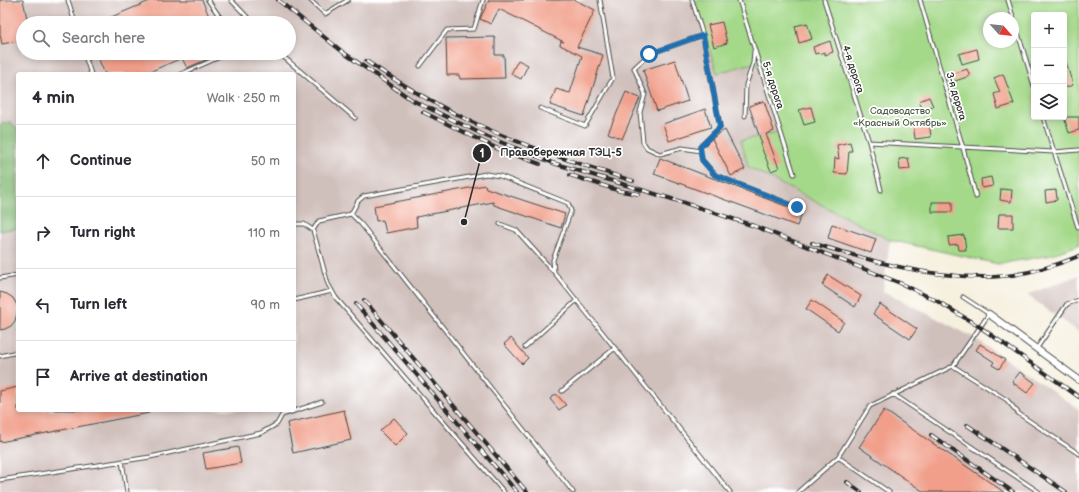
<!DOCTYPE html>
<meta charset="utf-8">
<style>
:root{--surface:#fff;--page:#f7f7f7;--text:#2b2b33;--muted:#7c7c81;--line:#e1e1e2}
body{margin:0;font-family:"Balsamiq Sans",sans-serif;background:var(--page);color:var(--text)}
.controls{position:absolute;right:12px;top:12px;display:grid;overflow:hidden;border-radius:4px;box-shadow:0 2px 6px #0003}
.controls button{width:36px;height:36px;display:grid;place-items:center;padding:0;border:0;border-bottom:1px solid var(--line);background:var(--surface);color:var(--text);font:20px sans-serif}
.compass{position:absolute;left:983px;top:12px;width:36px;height:36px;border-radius:50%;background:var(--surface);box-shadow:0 2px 6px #0003;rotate:117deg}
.stop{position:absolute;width:12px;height:12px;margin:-9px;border:3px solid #1f6fb2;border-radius:50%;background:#fff}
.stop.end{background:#1f6fb2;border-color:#fff;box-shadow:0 1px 4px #0008}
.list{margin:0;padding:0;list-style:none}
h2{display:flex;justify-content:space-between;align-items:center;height:52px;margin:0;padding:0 16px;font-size:17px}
h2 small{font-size:13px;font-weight:400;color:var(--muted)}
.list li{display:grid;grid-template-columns:26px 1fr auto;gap:12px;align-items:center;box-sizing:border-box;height:72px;padding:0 16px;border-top:1px solid var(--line)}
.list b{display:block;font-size:15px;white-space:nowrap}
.list em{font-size:13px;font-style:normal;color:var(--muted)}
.icon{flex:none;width:22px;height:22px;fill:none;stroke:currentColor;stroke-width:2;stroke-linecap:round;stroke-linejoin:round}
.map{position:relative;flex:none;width:1079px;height:492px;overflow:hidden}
.search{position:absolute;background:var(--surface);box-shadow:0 2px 6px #0003;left:16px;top:16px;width:280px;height:44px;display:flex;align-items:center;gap:10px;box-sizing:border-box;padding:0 14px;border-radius:22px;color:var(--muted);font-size:15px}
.panel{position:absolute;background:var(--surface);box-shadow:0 2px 6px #0003;left:16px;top:72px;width:280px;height:340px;border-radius:4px}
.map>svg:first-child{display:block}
.industrial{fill:#d0c0bc;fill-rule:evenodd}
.green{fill:#a4d989;stroke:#68825a;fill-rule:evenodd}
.forest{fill:#83b975;stroke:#577250}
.building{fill:#f19f8a}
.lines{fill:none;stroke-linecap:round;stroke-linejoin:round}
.service-casing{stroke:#494946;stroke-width:5}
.minor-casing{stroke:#494946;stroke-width:8}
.service{stroke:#fff;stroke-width:3}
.minor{stroke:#fff;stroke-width:6}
.rail-casing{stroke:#2b2b2b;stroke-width:4}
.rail{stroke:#fff;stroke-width:2.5;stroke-dasharray:8;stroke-linecap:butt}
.route{stroke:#1f6fb2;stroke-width:5}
.labels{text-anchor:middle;stroke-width:3.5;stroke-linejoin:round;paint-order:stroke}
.street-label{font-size:10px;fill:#2b2b2b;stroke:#fff}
.park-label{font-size:10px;fill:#4f5f47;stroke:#fff}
.leader{fill:none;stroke:#2b2b2b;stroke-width:1.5}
.callout-dot{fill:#2b2b2b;stroke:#fff;stroke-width:1.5}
.mark-label{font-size:12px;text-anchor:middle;font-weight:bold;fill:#fff}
.callout-label{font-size:11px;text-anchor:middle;font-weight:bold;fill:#2b2b2b;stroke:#fff;stroke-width:3.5;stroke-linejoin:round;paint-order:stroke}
</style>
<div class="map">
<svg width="1079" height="492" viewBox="0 0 1079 492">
<rect width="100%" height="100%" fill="#fff"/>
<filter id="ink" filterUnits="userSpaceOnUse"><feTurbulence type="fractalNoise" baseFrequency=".025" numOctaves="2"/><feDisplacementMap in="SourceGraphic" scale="8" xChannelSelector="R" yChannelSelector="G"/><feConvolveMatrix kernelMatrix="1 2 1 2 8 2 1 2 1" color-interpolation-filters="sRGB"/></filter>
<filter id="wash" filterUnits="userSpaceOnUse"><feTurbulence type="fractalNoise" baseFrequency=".012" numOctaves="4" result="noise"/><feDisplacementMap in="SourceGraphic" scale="16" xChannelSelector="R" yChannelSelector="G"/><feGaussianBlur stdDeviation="0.9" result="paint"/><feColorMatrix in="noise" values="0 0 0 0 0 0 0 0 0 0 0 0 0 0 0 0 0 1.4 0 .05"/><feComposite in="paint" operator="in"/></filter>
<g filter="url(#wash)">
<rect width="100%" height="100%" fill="#f6f0df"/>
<!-- industrial -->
<path class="industrial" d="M0,0H695L700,21L717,73L757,61L778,133L748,167L890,240L883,291L973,337L1079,409V492H0ZM23,23H289V53H23ZM18,74H294V410H18Z
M1079,275V332L1027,295Z"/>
<!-- green -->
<path class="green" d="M695,0H1079V245L1046,256L998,264L890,240L748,167L741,140L778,133L757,62L717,73L700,21ZM1034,15H1064V117H1034ZM989,18H1013V42H989Z"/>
<!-- forest -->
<path class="forest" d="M11,122L18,130V228L0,231V124Z"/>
<g id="blocks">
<!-- building -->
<path class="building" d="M0,0H23L28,23H23V40L2,44L0,34Z
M152,0H202L212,23H97Z
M489,0H575L595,10L577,47L603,55L584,116L550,105L556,89L570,93L582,56L560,45L561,41L564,42L499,9L491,24L480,19Z
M722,22L727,43L714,47L708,25Z
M807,23L812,39L799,43L795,26Z
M495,37V55H504L505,78L460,79L459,75H447L446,38Z
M830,41L833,52L825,55V52L818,54V53L815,54L813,47Z
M977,49L979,59L962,64L959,54Z
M96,53H222L187,68L182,58L144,74H105Z
M518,60L528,65L521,79L511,74Z
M675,60L688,101L657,111L643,70Z
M1066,62L1073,85L1064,88V63Z
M967,69L970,76L952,82L950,75Z
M1003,74L1014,104L998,109L994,94L1000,92L994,78Z
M626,92L640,98L622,139L608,133Z
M929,97L933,106L923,110L919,101Z
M764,101L774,131L766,134L779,168L771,171L760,144H762L749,106Z
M811,107L815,122L804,125L799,110Z
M705,109L711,127L669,141L663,124Z
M1064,117H1079V130L1069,133Z
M929,121L931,137L915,139L913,123Z
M725,130L745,169L731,176L712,139L718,134Z
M850,142L852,151H849L847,174L834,173L835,158L839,159L837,145Z
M660,158L796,210H803L797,226L654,174Z
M908,158L910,169L900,170L899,159Z
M991,177L993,186L982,188L981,179Z
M485,185L486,188L565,214L561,228L494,205L493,202L416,217L417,227L386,233L383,220L376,221L374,206Z
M1001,189L1012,190L1011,202L1000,200Z
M1056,190L1057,200L1046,202L1045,191Z
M932,202H952V212H932Z
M999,214H1013V228H998Z
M832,224L876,239L871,253L828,238Z
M964,235L966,250H959L958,244L949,245L948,237Z
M828,275L861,296L855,307L822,285Z
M0,292L7,294L13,298L17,305L18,309L15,321L11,326L5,329L0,330Z
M812,300L844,322L838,331L806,309Z
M880,304L917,329L910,339L873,314Z
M511,338L528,358L522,364L504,344Z
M980,344L1005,360L999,369L992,365L994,362L976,350Z
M1020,372L1035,383L1027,393L1012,382Z
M18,387V410H149V413L0,442V391Z
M556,394L566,405L559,410L550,399Z
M344,410L351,440L293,453L287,423Z
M884,410L1004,492H924L859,447Z
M394,418L408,433L395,446L380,431Z
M238,447L241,463L206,469L203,453Z"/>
</g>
</g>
<g filter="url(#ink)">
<use href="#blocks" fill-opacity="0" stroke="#494946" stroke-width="1"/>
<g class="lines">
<!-- service casing -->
<g class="service-casing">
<path id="service" d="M68,0L75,23
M208,0L224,23
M231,0L253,23
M310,0L325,14L348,0
M692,0L703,35L720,127L700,147L702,160L715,175L797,207
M739,0L794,174
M824,0L869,142L881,190
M920,0L963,148L976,197
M1008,0L1034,86
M84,53L91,74
M279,53L355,118
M420,66L447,30L474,29L483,0
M181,74L229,53
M540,108L585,126L613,78L600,0
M745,116L746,85L753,63L754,51
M1043,117L1078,227
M869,142L1054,152L1079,150
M701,151L682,148L660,154L647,148L643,142L640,112L645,94L634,68L649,54L703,35
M351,214L358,201L364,196L486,174L500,176L568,203L571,211L553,260L554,272L730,492
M351,214L319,221L313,230L328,284L336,298L504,492
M351,214L361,224L573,492
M294,224H304L313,230
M500,224L516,230L554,272
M0,278L18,275
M294,300L332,291
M525,347L577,300
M1037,348L1067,304L1079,300
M0,356L18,352
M953,366L1007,400L1019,414L1079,454
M562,391L615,348
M893,394L1039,492
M838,457L889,492
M122,461L127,492
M0,480L150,457L261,433L277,424L282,415L322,402
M798,492L838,457L870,406L953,366L989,314L963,297"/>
</g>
<!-- minor casing -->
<g class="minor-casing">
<path id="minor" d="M989,314L1079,380"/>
</g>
<!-- service -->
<use href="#service" class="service"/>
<!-- minor -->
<use href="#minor" class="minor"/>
<!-- rail casing -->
<g class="rail-casing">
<path id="rail" d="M278,0L344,53L412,100L488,137L553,163L685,203L754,226L900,283L937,301L980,327L1079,397
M366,61C404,86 442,109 483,127C532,149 583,165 633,181
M423,112L496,148L540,164
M570,175L620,191L639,194
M812,243C868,260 925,277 984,277C1017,277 1050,268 1079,256
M364,300L527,492
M356,304L517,492
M967,425L1066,492
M931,435L1013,492
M847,482L861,492"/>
</g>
<!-- rail -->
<use href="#rail" class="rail"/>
</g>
</g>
<g class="lines" filter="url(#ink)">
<!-- route -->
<path class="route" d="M649,54L703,35L720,127L700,147L702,160L715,175L797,207"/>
</g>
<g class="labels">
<!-- street labels -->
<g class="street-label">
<text transform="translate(854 69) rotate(72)" y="4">4-я дорога</text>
<text transform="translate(774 85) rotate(72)" y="4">5-я дорога</text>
<text transform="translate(957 96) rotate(74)" y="4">3-я дорога</text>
</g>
<!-- park labels -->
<g class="park-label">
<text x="900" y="114">Садоводство<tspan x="900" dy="12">«Красный Октябрь»</tspan></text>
</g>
</g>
<!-- callouts -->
<path class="leader" d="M464 222L482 153"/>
<g class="callout-dot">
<circle cx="464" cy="222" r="4"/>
<circle cx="482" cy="153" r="10"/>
</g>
<g class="mark-label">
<text x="482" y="157">1</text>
</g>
<g class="callout-label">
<text x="561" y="156">Правобережная ТЭЦ-5</text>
</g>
</svg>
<div class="controls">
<button>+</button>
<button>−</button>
<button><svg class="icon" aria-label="layers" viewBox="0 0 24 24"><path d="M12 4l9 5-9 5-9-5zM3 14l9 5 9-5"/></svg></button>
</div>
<svg class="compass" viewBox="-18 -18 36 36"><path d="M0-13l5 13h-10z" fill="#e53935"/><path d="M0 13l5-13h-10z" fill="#7c7c81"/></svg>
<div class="stop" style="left:649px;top:54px"></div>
<div class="stop end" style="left:797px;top:207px"></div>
<div class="search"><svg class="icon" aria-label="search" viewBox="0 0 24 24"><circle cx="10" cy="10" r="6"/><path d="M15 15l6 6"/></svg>Search here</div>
<section class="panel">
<h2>4 min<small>Walk · 250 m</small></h2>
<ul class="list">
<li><svg class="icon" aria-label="ahead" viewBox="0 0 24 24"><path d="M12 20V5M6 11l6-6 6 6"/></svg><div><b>Continue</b></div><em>50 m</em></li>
<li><svg class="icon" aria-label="right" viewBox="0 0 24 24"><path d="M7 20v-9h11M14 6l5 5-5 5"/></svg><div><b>Turn right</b></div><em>110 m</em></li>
<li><svg class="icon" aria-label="left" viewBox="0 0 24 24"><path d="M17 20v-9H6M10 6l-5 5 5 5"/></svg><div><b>Turn left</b></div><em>90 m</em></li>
<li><svg class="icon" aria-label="arrive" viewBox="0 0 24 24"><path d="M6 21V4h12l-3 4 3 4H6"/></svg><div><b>Arrive at destination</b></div></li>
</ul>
</section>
</div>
